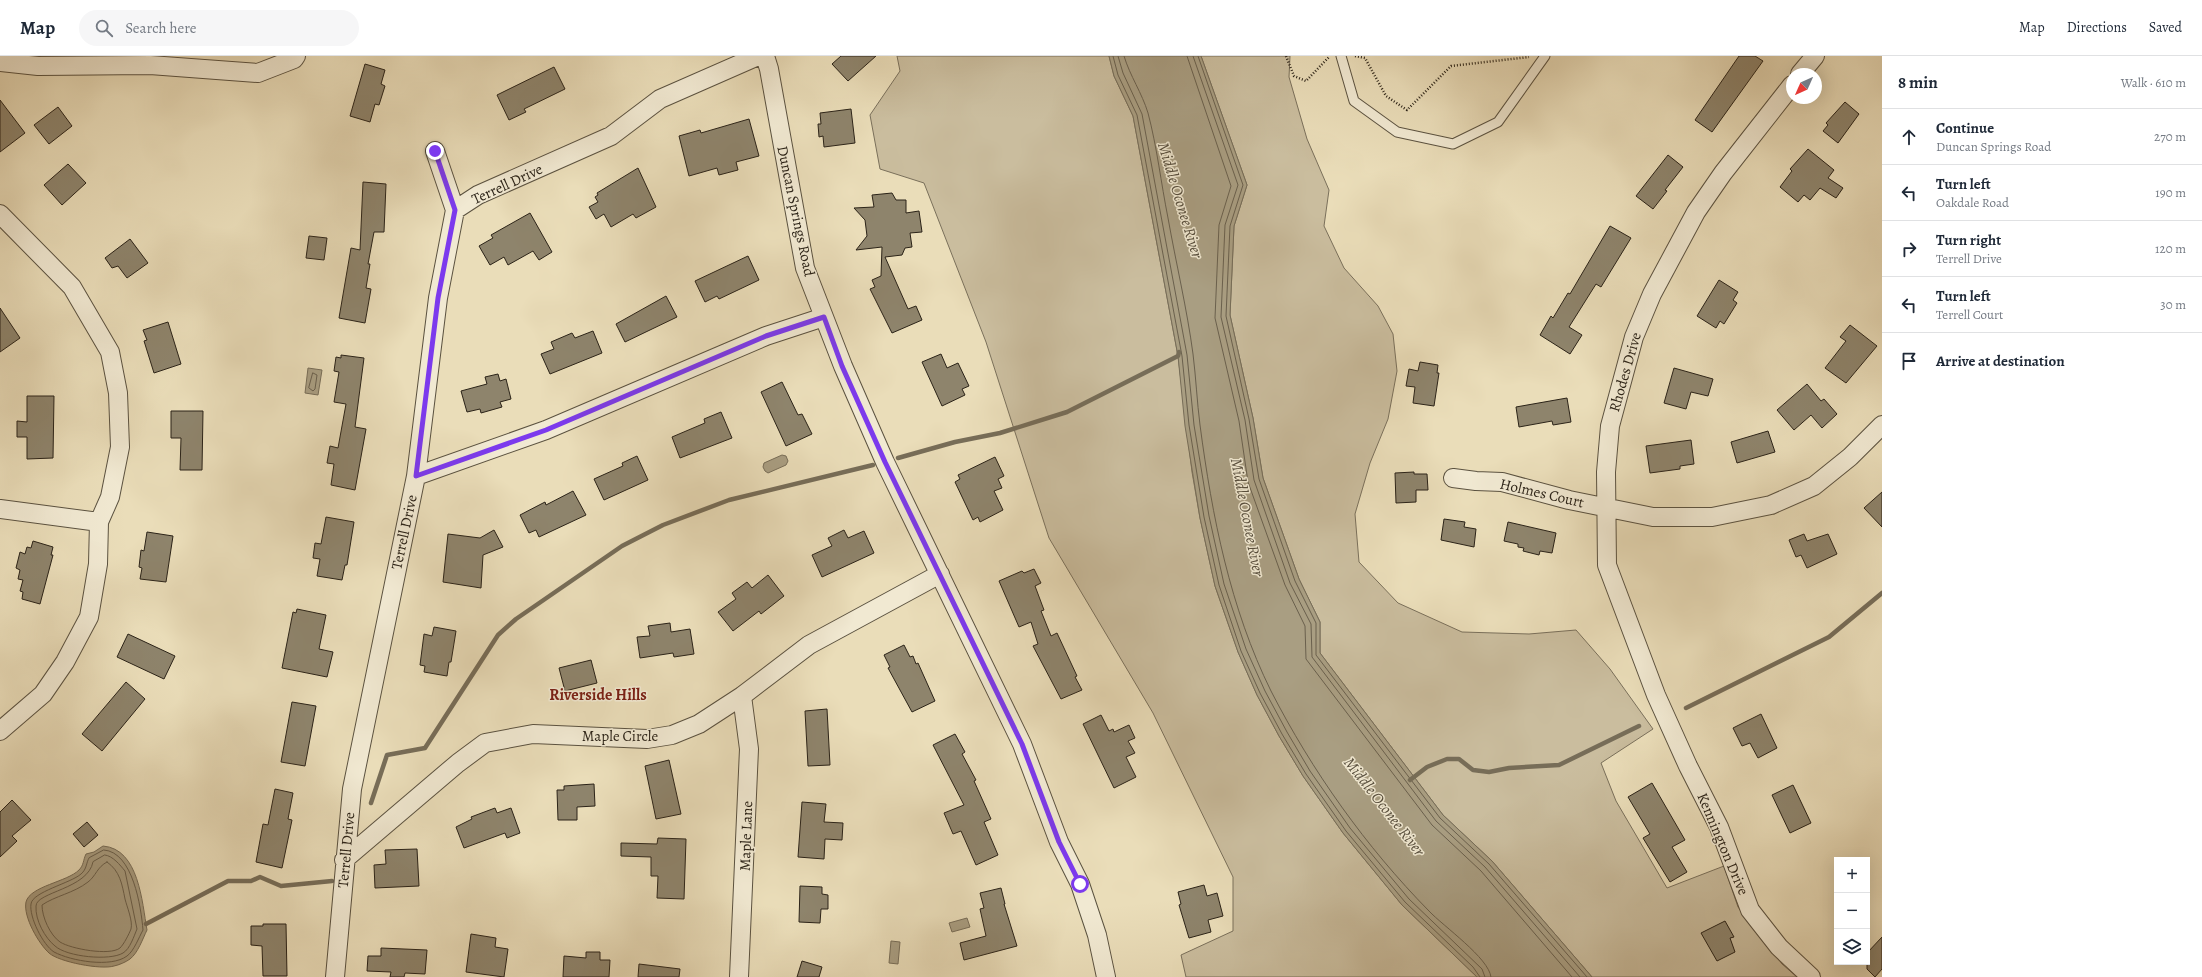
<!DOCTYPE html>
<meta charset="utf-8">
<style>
:root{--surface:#fff;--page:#f6f6f7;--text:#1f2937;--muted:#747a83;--line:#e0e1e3}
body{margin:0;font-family:Alegreya,serif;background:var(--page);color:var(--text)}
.controls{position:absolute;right:12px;bottom:12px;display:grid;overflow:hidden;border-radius:0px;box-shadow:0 4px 16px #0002}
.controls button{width:36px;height:36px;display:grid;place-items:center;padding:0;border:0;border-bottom:1px solid var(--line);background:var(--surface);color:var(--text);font:20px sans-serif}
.compass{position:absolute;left:1786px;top:12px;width:36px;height:36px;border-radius:50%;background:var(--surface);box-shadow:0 4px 16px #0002;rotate:225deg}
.stop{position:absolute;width:12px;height:12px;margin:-9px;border:3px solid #7c3aed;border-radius:50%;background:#fff}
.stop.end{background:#7c3aed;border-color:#fff;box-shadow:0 1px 4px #0008}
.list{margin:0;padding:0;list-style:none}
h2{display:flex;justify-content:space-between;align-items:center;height:52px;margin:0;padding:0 16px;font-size:17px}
h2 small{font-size:13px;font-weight:400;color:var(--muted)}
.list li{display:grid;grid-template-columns:26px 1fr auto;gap:12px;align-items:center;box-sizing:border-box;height:56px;padding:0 16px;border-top:1px solid var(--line)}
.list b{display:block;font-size:15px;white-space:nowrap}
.list p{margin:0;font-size:13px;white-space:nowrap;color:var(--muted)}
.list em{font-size:13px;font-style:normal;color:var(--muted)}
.icon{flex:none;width:22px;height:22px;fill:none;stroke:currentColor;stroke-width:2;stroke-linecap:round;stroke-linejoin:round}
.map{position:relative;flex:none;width:1882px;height:921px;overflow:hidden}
header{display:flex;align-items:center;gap:24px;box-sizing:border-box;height:56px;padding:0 20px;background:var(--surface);border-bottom:1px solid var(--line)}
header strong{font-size:19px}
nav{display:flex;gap:22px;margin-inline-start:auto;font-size:14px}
.search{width:280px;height:36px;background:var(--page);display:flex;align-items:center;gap:10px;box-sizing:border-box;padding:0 14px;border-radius:22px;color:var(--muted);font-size:15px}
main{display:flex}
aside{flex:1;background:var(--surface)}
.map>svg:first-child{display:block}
.green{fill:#cabd9e;stroke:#7a705b}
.water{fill:#a99e82;stroke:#776d58}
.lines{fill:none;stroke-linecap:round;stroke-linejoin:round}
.shore{stroke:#6a604d;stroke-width:1}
.stream{stroke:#776d58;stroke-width:4.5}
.building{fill:#8e846c;stroke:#2b2318}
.service-casing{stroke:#5b5240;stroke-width:11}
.minor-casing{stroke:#5b5240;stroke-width:20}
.path{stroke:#2b2318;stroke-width:2.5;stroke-dasharray:1 2;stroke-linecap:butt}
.service{stroke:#f1e9d2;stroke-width:9}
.minor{stroke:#f1e9d2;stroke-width:18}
.route{stroke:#7c3aed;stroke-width:5}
.labels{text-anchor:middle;stroke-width:3;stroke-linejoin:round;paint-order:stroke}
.street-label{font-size:15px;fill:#2b2318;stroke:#f1e9d2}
.water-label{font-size:16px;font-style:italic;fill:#574e3d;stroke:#f1e9d2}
.neighbourhood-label{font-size:16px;font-weight:bold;fill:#7a1f14;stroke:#f1e9d2}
</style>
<header>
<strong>Map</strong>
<div class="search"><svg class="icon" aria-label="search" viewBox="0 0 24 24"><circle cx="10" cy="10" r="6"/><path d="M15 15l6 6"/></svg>Search here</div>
<nav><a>Map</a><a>Directions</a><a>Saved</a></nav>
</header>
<main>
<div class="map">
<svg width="1882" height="921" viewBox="0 0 1882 921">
<rect width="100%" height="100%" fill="#eaddb9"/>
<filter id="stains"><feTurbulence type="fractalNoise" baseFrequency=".005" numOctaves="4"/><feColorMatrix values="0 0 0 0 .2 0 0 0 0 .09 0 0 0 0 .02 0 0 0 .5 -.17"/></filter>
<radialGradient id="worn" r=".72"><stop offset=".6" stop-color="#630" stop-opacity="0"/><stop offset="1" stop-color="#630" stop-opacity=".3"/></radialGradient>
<!-- green -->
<path class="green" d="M897,0H1109L1114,20L1133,60L1178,300L1192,416L1200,462L1215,530L1238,596L1257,639L1279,680L1303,720L1343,777L1402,849L1477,921H1186L1181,899L1233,875V821L1153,657L1049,482L986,286L924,127L880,113L870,59L900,15Z
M1201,0H1290L1289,21L1307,83L1329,134L1324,170L1344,212L1378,250L1393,278L1397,315L1388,363L1370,407L1355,458L1359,506L1398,547L1462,576L1529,578L1576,574L1610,613L1653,673L1601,707L1616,745L1667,832L1724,810L1738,851L1782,908L1797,921H1592L1492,805L1443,759L1320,597V566L1299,523L1263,422L1253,362L1230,259L1234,170L1247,129Z"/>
<!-- water -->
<path class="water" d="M1109,0H1201L1247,129L1234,170L1230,259L1253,362L1263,422L1299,523L1320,566V597L1443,759L1492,805L1592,921H1477L1402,849L1343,777L1303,720L1279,680L1257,639L1238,596L1215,530L1200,462L1185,370L1178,300L1133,60L1114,20Z
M308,312L322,314L318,339L305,337Z
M782,399L786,400L788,405L786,409L768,417L765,415L763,411L764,407Z
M103,790C139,793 142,846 147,874C143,882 138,897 130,903C126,906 119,909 114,910C101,914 59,906 49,897C39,888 23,861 26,846C30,830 67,826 79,814C84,809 83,804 86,798L94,796Z
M967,862L970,871L952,876L949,867Z
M891,885L900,886L898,908L889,907Z"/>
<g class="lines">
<!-- shore -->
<path class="shore" d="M1113,0L1118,19L1137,59L1182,300L1189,369L1204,461L1219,529L1241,595L1260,637L1282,678L1306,718L1346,775L1405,846L1473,911L1480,921
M1118,0L1123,17L1142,58L1187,299L1194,369L1209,460L1224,528L1246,593L1265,635L1287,676L1310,715L1350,772L1409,843L1482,913L1485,921
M1124,0C1130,20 1142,37 1148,57C1157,91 1161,127 1168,162C1176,207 1187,253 1193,298C1196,322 1197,346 1200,369C1212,460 1230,552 1271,635C1312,715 1366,791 1429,855C1443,870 1489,902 1491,921
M1187,0L1231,130L1219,169L1215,262L1239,365L1248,426L1285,529L1305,570L1306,603L1432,769L1481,815L1572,921
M1193,0L1238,129L1225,169L1221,261L1245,364L1254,424L1290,527L1311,568L1312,601L1436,765L1485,811L1580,921
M1198,0L1243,129L1230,170L1226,260L1249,363L1259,423L1295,525L1316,567V599L1440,762L1489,808L1587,921
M313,317L317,319L315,333L313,335L309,332Z
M104,794C133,796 141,851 143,874C139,881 134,895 127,900C111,912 71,905 54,896C43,889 29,861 31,848C32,836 71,827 81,818C87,813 86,807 89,802Z
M105,799C113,800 120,809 125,815L137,873C134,880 130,893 123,897C110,905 67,901 55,890C45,882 35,864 36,850C36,836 88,833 93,806Z
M107,806C120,815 122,828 125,843C127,851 133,865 131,873C129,878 124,888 120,892C110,900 71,893 60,886C50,879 42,861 42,849C55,840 74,837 88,826C96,820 97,811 107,806Z"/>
<!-- stream -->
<path class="stream" d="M898,402L955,386L1000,377L1067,356L1178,300L1179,296
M1686,652L1829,581L1882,537
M1410,724L1427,711L1447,703H1459L1473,714L1489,716L1509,712L1559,709L1639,670
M371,747L387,699L425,692L498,579L516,563L622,490L663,469L729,444L873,409
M146,868L228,825H251L260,821L281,830L332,825"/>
</g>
<!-- building -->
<path class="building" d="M841,0H876L848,25L832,8Z
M1739,0H1755L1763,5L1712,76L1695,64Z
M365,8L385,14L381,28L385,30L379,49L375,48L370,66L350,60Z
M554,11L565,33L524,53L526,56L509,64L497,39Z
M0,44L25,77L0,96Z
M1845,46L1859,58L1838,87L1823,75L1828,69L1826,67Z
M58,51L72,70L49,88L34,69Z
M851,53L855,87L824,91L823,80L819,81L818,68H821L820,57Z
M749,63L759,100L736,106L738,114L719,119L717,112L689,120L679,80L700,74L701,77Z
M1808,93L1834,114L1828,122L1843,132L1836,142L1820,132L1810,144L1804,139L1798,146L1780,131L1792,115L1790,113Z
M1668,99L1683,111L1665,134L1667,135L1653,153L1636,140Z
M68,108L86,127L62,149L44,129Z
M638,112L656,151L636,162L633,158L611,171L604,158L596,163L589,151L598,146L595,141L598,139L597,137Z
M363,126L386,128L384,176H374L368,208H370L366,232L371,233L365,267L339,262L351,192L360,194Z
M892,137L896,144H906V157L919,155L922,176L910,177L912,191L905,192L902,199L885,201L908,253L916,250L922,264L892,277L870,233L875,231L872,224L881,220L882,191L856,194L867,180L865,164L854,152L874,151L872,139Z
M530,157L552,196L539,204L533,195L508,209L504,201L490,209L479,190L493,182L491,179Z
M1610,170L1631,182L1601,231L1596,228L1569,271L1582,279L1570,298L1540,279L1551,260L1553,262L1568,237L1570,238Z
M309,180L327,182L324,204L306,202Z
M130,183L148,207L127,222L118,210L112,212L105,202Z
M748,200L759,224L719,243L717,240L705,246L695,225Z
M1719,224L1738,236L1733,244L1737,247L1724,268L1720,265L1716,272L1697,260Z
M666,240L677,261L625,286L616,268Z
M0,252L20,282L0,296Z
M168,266L181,308L154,317L144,285L147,284L143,274Z
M1850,269L1877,290L1846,327L1825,312L1846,285L1840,281Z
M593,275L602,297L550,318L541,298L554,293L551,286L572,277L575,282Z
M941,298L947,312L958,307L969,330L962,333L965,339L942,350L922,306Z
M341,299L364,302L355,371L366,373L355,434L331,429L334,408L327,407L330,390L338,392L346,348L334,346L339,316L334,315L336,301L341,302Z
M1420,306L1438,309L1437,317H1439L1434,350L1413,347L1415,331L1406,330L1409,313L1418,315Z
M1674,312L1713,323L1708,340L1691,336L1686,353L1664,347Z
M498,318L500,325L506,323L511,343L500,346L502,351L481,357L480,353L467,356L461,335L487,328L485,321Z
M782,326L798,359L802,358L812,378L786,390L761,336Z
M1807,328L1821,345L1824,343L1837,358L1822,372L1811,359L1794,374L1777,354Z
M27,340H54L53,402L27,403V381H17V365L27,366Z
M1567,342L1571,366L1553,369L1552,365L1519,371L1516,351Z
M171,355H203L202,414H180L181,382H171Z
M721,356L732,382L680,402L672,381L705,367L704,363Z
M1768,375L1775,396L1737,407L1731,386Z
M1691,384L1694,408L1680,410V413L1650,417L1646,390Z
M637,400L648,424L604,444L594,423L623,410L622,407Z
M995,401L1004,420L998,423L1002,432L994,435L1003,454L980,466L978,461L973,464L955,426L960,423L958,419Z
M1414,416V418H1427L1428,434H1416V446L1396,447L1395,417Z
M573,435L586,459L539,481L536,474L529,477L520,459L545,446L546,449Z
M1882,436V471L1864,452Z
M326,461L354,466L347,509H345L342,524L317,520L320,503L313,502L315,487L321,488Z
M1444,463L1465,466L1464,471L1476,473L1474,491L1441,484Z
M1508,466L1556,477L1552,497L1540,495L1539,499L1523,495L1524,492L1518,491V488L1504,485Z
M494,474L503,491L483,499L481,532L443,526L448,478L480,482Z
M844,474L848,482L864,475L874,497L822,521L812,499L832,490L828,482Z
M147,476L173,480L166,526L140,523L142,512L139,511L141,494L144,495Z
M1804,478L1807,485L1828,478L1837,498L1807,512L1801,499L1796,501L1789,484Z
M33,485L53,491L51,499H53L40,548L22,543L23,536L20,535L23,524L18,523L20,514L16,512L20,496L25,498L27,491L31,492Z
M1034,513L1041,527L1035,530L1044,554L1041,555L1051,580L1057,577L1077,620L1075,621L1082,634L1061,643L1033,590L1038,588L1031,566L1019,571L999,525L1022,515L1024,517Z
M768,519L784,540L761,558L759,555L733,575L718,556L736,543L732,537L747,526L752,532Z
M297,553L326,559L319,593L333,596L327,621L282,612L293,556L296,557Z
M670,567L671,576L690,573L694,598L674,601L673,597L640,602L637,581L650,580L648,570Z
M434,571L456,575L451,606H449L447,620L424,616L425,610L420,609L424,578L432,580Z
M128,578L175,600L164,623L117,601Z
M904,589L910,601L913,600L916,608L918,607L935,645L912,656L888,612L890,611L884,599Z
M591,604L597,627L565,635L559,612Z
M126,626L145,643L102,695L82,678Z
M292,646L316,650L305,710L281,706Z
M827,653L830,709L808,710L805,655Z
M1761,658L1777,692L1758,702L1750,687L1742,690L1733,672Z
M1101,659L1109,675L1113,673L1114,676L1129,669L1135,682L1128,685L1135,697L1126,701L1136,721L1114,732L1083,668Z
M955,678L965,696L962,698L976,724L974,725L991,763L984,766L998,799L976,809L961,775L953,778L944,757L964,749L933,689Z
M669,704L681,758L656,763L645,710Z
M1652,727L1685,784L1672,791L1687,816L1670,826L1643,782L1650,778L1628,741Z
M594,728L595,750L577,751V764H558L557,734H564V730Z
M1793,729L1811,767L1790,777L1772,739Z
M275,733L293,737L288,763L292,764L282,812L256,806L263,768L268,769Z
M12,744L31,764L12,780L17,785L0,801V756Z
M802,746L826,748L824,766L843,767L842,784L825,783L824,803L798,801Z
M495,752L497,757L511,752L520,777L507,782L505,777L464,792L456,771L472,763L471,761Z
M87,766L98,779L84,791L73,778Z
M658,782L686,783L684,843L657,842L658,820H651V801L621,800V787L657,788Z
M417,793L419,830L375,832L374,809L386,808L385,794Z
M1204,829L1207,840L1217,837L1223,860L1208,864L1211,876L1189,882L1179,849L1181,848L1178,836Z
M800,830L822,831V838L828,839V853H821L820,867L799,866Z
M1001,832L1005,848H1004L1017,890L964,904L960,887L986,880L980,853L984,852L980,837Z
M1725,865L1734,881L1730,882L1735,896L1717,905L1701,877Z
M263,868H286L287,920H263L262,890L251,889V870H263Z
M471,878L496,882L495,891L508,893L504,921L466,916Z
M1882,881V913L1875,921L1867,913V897Z
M381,892L427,894L425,918L405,917L404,921H390L391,916L367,915L368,900H381Z
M586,896H600V904H610L609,921H563L564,900L586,902Z
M802,905L822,911L819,921H797Z
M639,908L680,913L679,921H638Z"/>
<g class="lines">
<!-- service casing -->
<g class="service-casing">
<path id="service" d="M1341,0L1354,45L1397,76L1453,88L1498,66L1545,0"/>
</g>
<!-- minor casing -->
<g class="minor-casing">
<path id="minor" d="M765,0L769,13L805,212L843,310L885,406L1022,688L1059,786L1080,828L1097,879L1106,921
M0,6L38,10L150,9L258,17L294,3L296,0
M1800,18L1815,0
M1792,29L1723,117L1696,156L1652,238L1634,281L1610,370L1606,416L1607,509L1656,639L1688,710L1719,771L1750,854L1779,891L1811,921
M435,95L455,154
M0,158L72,231L110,296L118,337L120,391L110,441L99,466L98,508L89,561L65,606L43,638L0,675
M416,420L546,374L766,280L824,261
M1453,422L1476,425L1502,426L1569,444L1653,461H1712L1771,449L1814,430L1850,401L1882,369
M0,453L99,466
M344,804L458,707L485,687L533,678L647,683L672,679L699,668L742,640L809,589L940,518
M335,921L352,733L416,420L438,242L455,154L478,139L611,80L660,43L758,0
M739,921L749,693L742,640"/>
</g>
<!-- path -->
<path class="path" d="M1286,0L1294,20L1306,25L1329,1
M1355,0L1365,2L1386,40L1407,54L1451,10L1529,1"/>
<!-- service -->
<use href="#service" class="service"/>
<!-- minor -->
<use href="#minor" class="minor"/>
</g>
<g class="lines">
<!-- route -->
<path class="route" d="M435,95L455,154L438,242L416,420L546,374L766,280L824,261L842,310L885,406L1022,688L1059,786L1080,828"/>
</g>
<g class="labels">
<!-- street labels -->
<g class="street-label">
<text transform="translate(507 128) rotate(-25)" y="5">Terrell Drive</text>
<text transform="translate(796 155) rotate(78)" y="5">Duncan Springs Road</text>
<text transform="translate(1625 316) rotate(-74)" y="5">Rhodes Drive</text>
<text transform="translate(1542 437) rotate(13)" y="5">Holmes Court</text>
<text transform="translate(404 476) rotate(-78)" y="5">Terrell Drive</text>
<text x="620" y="685">Maple Circle</text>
<text transform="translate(746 780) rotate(-88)" y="5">Maple Lane</text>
<text transform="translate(1723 788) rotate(67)" y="5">Kennington Drive</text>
<text transform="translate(346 794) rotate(-85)" y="5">Terrell Drive</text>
</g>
<!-- water labels -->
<g class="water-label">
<text transform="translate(1181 144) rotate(73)" y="6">Middle Oconee River</text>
<text transform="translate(1248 461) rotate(79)" y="6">Middle Oconee River</text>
<text transform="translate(1385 750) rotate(52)" y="6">Middle Oconee River</text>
</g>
<!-- neighbourhood labels -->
<g class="neighbourhood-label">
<text x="598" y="644">Riverside Hills</text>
</g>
</g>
<rect width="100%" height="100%" filter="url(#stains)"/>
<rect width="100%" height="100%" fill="url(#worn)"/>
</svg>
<div class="controls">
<button>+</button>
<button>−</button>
<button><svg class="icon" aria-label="layers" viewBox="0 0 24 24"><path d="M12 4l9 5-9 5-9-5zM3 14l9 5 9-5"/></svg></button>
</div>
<svg class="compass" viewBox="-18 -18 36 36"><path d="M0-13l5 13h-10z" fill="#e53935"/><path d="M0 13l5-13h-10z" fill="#747a83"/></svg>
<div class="stop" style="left:1080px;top:828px"></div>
<div class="stop end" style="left:435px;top:95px"></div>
</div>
<aside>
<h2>8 min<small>Walk · 610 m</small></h2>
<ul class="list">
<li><svg class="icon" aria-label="ahead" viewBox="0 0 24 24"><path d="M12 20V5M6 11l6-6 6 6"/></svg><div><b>Continue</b><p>Duncan Springs Road</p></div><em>270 m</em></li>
<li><svg class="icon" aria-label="left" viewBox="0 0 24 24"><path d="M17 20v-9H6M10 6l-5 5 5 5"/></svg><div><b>Turn left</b><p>Oakdale Road</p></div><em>190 m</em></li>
<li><svg class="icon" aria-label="right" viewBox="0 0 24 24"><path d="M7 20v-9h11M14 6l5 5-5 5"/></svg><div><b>Turn right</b><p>Terrell Drive</p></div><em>120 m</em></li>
<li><svg class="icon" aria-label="left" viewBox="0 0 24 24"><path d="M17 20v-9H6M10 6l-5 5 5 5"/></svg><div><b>Turn left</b><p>Terrell Court</p></div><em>30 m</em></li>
<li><svg class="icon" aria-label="arrive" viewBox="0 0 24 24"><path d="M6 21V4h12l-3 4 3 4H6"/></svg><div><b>Arrive at destination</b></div></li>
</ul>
</aside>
</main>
